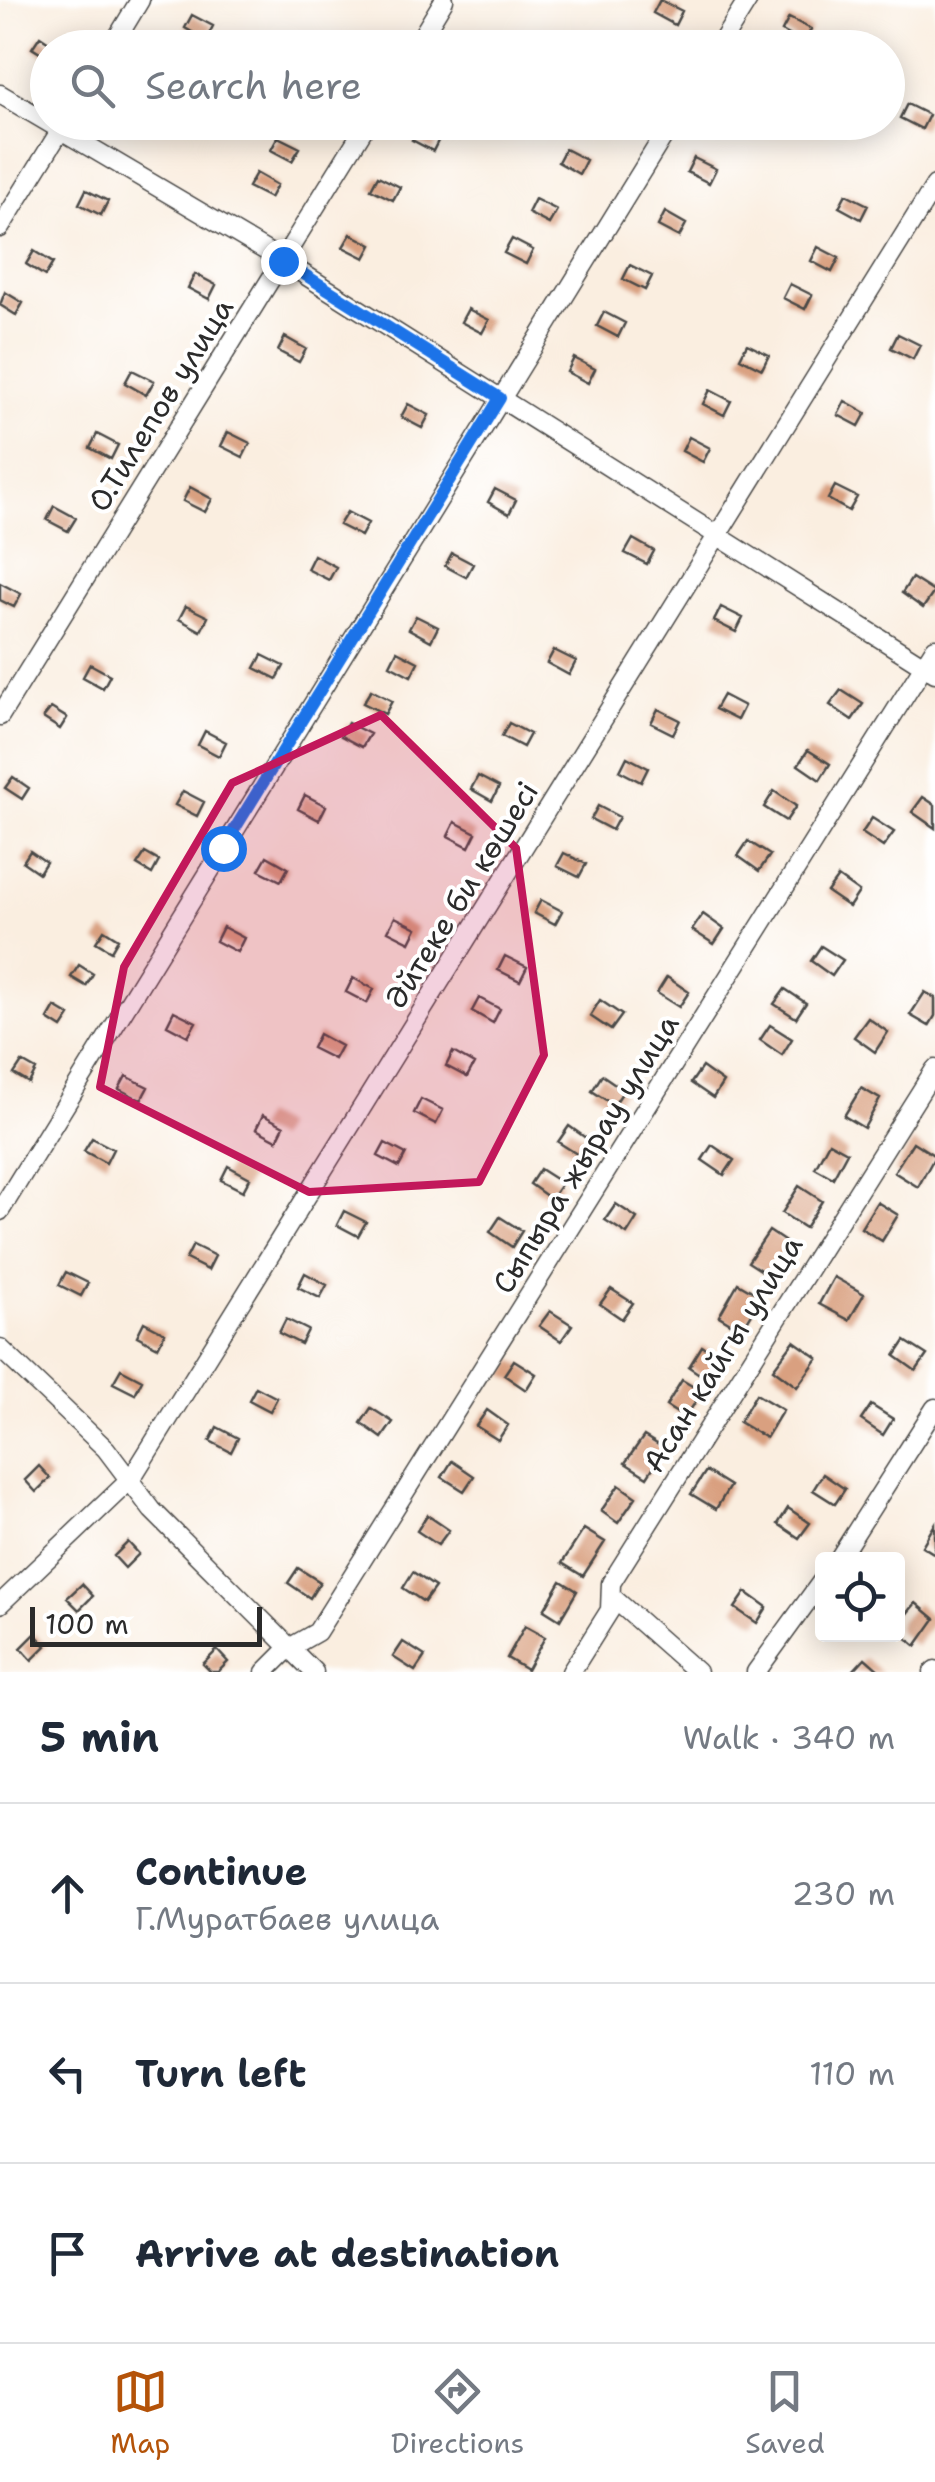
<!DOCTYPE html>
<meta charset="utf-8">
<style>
:root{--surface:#fff;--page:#f2f2f3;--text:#1f2937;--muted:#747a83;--line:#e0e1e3;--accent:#b45309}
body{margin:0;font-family:"Shantell Sans",sans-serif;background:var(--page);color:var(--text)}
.controls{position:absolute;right:30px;bottom:30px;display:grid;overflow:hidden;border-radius:10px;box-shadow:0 5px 25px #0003}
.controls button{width:90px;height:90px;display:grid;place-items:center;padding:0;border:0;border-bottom:2px solid var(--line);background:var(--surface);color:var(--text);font:50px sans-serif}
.scale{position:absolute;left:30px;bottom:25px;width:232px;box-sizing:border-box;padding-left:10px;border:5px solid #2b2b2b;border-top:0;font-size:28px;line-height:35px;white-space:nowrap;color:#2b2b2b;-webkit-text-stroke:8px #fff;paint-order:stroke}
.stop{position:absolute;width:30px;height:30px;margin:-22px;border:8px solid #1a73e8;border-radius:50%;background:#fff}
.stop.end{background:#1a73e8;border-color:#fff;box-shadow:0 2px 10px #0008}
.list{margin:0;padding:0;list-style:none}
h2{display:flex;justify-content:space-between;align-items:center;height:130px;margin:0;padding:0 40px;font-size:42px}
h2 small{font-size:32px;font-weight:400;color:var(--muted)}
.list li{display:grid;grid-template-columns:65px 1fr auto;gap:30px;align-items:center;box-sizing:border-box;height:180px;padding:0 40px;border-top:2px solid var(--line)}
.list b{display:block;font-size:38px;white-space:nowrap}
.list p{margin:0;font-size:32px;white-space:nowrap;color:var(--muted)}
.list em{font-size:32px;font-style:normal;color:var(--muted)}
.icon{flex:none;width:55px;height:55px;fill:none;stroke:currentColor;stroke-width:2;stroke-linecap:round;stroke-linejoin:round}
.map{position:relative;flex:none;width:935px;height:1672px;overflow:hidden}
.search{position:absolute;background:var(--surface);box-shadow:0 5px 25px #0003;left:30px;right:30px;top:30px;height:110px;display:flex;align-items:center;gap:25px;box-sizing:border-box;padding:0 35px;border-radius:55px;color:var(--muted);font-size:38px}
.sheet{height:670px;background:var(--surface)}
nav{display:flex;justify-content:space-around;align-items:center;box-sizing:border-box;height:140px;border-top:2px solid var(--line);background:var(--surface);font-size:28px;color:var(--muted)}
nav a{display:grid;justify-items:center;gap:5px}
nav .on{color:var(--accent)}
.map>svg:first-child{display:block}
.building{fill:#d9a080}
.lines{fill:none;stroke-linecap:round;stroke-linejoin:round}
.street-casing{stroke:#4a4846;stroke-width:21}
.street{stroke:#fff;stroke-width:18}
.route{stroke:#1a73e8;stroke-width:12}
.marked{fill:#c2185b;fill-opacity:0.2;stroke:#c2185b;stroke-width:8;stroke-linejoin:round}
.labels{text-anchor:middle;stroke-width:8;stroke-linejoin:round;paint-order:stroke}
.street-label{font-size:30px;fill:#2b2b2b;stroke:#fff}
</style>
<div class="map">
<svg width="935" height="1672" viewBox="0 0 935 1672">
<rect width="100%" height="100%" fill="#fff"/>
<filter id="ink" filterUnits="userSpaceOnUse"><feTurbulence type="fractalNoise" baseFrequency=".01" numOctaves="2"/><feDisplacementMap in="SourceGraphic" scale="20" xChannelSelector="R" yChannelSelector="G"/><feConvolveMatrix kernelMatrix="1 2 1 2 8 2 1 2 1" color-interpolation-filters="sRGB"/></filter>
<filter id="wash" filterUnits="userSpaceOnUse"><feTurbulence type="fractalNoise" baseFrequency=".0048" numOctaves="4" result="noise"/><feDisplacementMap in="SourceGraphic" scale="40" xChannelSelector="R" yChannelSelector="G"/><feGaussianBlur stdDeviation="2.25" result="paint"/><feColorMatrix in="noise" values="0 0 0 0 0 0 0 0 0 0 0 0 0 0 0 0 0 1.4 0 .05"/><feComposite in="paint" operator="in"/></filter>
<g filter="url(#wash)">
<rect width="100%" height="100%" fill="#faeee0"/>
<g id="blocks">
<!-- building -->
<path class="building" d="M660,0L682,11L675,25L653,13Z
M192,15L213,26L206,40L185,28Z
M789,18L811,29L804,43L782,31Z
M40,36L58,48H48V58L32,48Z
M907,104L929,115L922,129L900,118Z
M721,122H741L746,125L739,139L718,128Z
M419,126L440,137L433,151L412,140Z
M278,137L300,148L292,161L271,150Z
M565,149L586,160L579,174L558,162Z
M694,158L716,169L709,183L687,172Z
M256,173L277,185L270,198L248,187Z
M378,176L400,187L393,200L371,189Z
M86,190L108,201L101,215L79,204Z
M846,194L868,205L861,219L839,207Z
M535,199L557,210L549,224L528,213Z
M665,212L686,224L679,237L658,226Z
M351,234L372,245L365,258L343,247Z
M512,239L533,250L526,264L504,253Z
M818,247L839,258L832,272L811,261Z
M34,251L53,263L45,276L26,264Z
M630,265L652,276L645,290L623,279Z
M195,274L216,285L209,299L188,288Z
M790,284L812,295L805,309L783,298Z
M5,292L23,303L16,315L0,305Z
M468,309L489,320L482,333L461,322Z
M604,312L625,323L618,337L597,326Z
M898,334L920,345L913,359L891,348Z
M285,337L306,349L299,362L278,351Z
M747,344L769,355L762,369L740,358Z
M574,358L595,369L588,383L567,372Z
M132,370L154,381L146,395L125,383Z
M710,390L731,401L724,415L703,404Z
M845,401L866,413L859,426L838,415Z
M408,404L429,415L422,428L401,417Z
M228,432L250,443L243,457L221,446Z
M97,434L118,445L111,459L90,448Z
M689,437L710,448L703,462L682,451Z
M835,486L857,497L849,511L828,499Z
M190,487L212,499L205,512L183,501Z
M495,489L516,500L509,514L488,502Z
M54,506L76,518L68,531L47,520Z
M347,512L368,523L361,536L339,525Z
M633,539L654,551L647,564L625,553Z
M452,553L473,564L466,577L445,566Z
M314,555L336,567L329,580L307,569Z
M912,578L934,592L923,608L902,593Z
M0,583L21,594L14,607L0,600Z
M186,606L208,617L201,631L179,619Z
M721,607L743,618L736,632L714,621Z
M416,616L438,627L431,641L409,629Z
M554,650L576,661L569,675L547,663Z
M397,651L418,662L411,676L390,665Z
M262,655L284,666L277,679L255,668Z
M90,664L110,675L103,688L83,677Z
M371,690L392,701L385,714L363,703Z
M841,690L863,704L852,720L830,705Z
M723,695L744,706L737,720L715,709Z
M51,708L67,718L60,729L43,718Z
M658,709L680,720L673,734L651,723Z
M348,723L370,734L362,747L341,736Z
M509,723L530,734L523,747L502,736Z
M205,731L226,742L219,756L198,745Z
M808,750L830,764L820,780L798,765Z
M627,757L648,768L641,782L620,771Z
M478,776L499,787L492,801L471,789Z
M13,777L29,788L22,799L5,788Z
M183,791L204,802L197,816L175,805Z
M774,791L796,806L786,821L764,807Z
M305,795L326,806L319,820L298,809Z
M923,797L935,805V828L912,812Z
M598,806L619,817L612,830L591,819Z
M872,818L894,832L883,847L862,833Z
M455,822L476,833L469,847L448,836Z
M748,841L770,855L759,871L738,856Z
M30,851L46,862L39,873L23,862Z
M145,853L159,861L152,874L137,865Z
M564,853L586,864L579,877L557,866Z
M267,856L288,868L281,881L259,870Z
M838,877L859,892L849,907L827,892Z
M541,900L562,911L555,924L534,913Z
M703,914L724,929L714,944L692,930Z
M395,917L417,928L410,942L388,931Z
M223,927L244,938L237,952L216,941Z
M104,930L118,939L111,951L96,942Z
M821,946L843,960L832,976L811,961Z
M505,956L527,967L520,981L498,970Z
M79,965L93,974L86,986L71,977Z
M667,977L689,992L679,1007L657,993Z
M353,978L374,989L367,1003L346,992Z
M785,989L806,1003L796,1018L774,1004Z
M925,992L935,998V1016L929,1026L910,1015Z
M479,998L500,1009L493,1023L472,1011Z
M600,1000L622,1015L611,1030L590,1016Z
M55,1007L70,1016L62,1028L48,1019Z
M174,1011L196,1022L188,1036L167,1025Z
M868,1018L888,1032L875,1052L854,1037Z
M770,1025L792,1039L782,1055L760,1040Z
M319,1034L341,1046L334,1059L312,1048Z
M453,1052L474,1064L467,1077L446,1066Z
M22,1062L36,1070L29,1083L14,1074Z
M702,1067L723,1082L713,1098L691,1083Z
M602,1075L624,1090L614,1105L592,1091Z
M126,1076L148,1087L141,1100L119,1089Z
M861,1088L880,1099L864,1128L844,1116Z
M421,1099L443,1110L436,1124L414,1113Z
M263,1115L284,1126L277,1140L256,1129Z
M569,1126L590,1141L580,1156L558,1142Z
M92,1138L113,1149L106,1163L84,1151Z
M829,1142L847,1152L833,1178L815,1168Z
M913,1142L935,1156L918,1187L894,1172Z
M385,1143L406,1154L399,1167L378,1156Z
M712,1145L734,1160L724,1175L702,1160Z
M228,1166L250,1178L243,1191L221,1180Z
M540,1169L562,1183L551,1199L530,1184Z
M799,1186L822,1201L805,1228L782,1213Z
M877,1202L898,1215L882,1241L861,1228Z
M616,1204L637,1218L627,1234L605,1220Z
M344,1211L366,1222L358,1236L337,1225Z
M500,1217L522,1231L512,1247L490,1232Z
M769,1231L793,1247L773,1278L748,1262Z
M193,1245L215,1256L208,1270L186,1259Z
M66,1272L88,1283L81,1296L59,1285Z
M305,1273L327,1285L320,1298L298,1287Z
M834,1277L864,1294L849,1320L819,1304Z
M738,1283L762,1297L742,1330L719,1316Z
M611,1289L633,1303L622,1319L600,1304Z
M550,1311L572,1325L561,1341L539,1326Z
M286,1319L308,1330L301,1344L279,1333Z
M144,1322L165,1333L158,1347L137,1336Z
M794,1341L818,1358L797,1387L773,1369Z
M905,1341L927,1355L916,1371L895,1356Z
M702,1346L720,1357L707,1379L689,1367Z
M514,1360L536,1374L526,1390L504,1375Z
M121,1369L142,1380L135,1394L113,1383Z
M682,1380L702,1392L685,1418L666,1406Z
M256,1387L277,1398L270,1411L249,1400Z
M756,1394L783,1410L766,1438L739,1422Z
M871,1405L893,1419L883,1435L861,1420Z
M371,1408L393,1422L382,1438L361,1423Z
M487,1410L508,1425L498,1440L476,1426Z
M217,1427L238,1438L231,1452L210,1441Z
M644,1436L665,1449L647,1477L625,1463Z
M452,1461L474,1476L464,1491L442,1477Z
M39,1466L50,1478L36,1492L25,1480Z
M706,1471L730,1486L716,1509L691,1494Z
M823,1474L845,1489L835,1504L813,1490Z
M619,1485L636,1497L618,1523L601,1511Z
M788,1508L810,1523L799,1538L778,1524Z
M427,1515L449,1530L438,1545L417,1531Z
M935,1524V1554L922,1546Z
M584,1529L605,1542L583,1576L562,1563Z
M128,1542L139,1554L125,1568L114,1556Z
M298,1568L320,1582L310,1598L288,1583Z
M413,1572L435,1587L424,1602L403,1588Z
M561,1581L577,1591L560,1620L544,1610Z
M82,1584L93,1596L79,1610L67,1598Z
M746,1592L767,1607L757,1623L735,1608Z
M916,1603L935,1619L916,1646L898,1631V1624Z
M525,1626L545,1637L527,1670L507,1658Z
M35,1634L46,1646L32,1660L21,1648Z
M403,1642L425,1656L415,1671L393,1657Z
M217,1650L228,1662L218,1672H211L203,1664Z
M865,1658L881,1672H852Z"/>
</g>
</g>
<g filter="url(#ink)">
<use href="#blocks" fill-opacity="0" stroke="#4a4846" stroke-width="2.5"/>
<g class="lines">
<!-- street casing -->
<g class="street-casing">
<path id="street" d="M111,48L140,0
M415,48L444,0
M718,48L748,0
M0,94L283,261L935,673
M0,228L65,123
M0,716L368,122
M0,1211L672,122
M0,1348L106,1449L152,1510L314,1672
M838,1560L935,1408
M611,1596L697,1672
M0,1604L131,1479L935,185
M265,1672L289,1648L317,1632L935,648
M571,1672L610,1610L611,1583L935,1069
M756,1672L822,1581
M933,1672L935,1670"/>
</g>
<!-- street -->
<use href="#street" class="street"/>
</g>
</g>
<g class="lines" filter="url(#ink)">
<!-- route -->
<path class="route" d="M223,848L500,398L283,261"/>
</g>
<!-- marked area -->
<path class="marked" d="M381,715L516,848L544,1055L479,1182L309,1192L100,1087L124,967L232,783Z"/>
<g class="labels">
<!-- street labels -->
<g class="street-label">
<text transform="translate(161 405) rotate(-58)" y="10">О.Тилепов улица</text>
<text transform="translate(462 895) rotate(-58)" y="10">Әйтеке би көшесі</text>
<text transform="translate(586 1154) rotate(-58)" y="10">Сыпыра жырау улица</text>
<text transform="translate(723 1354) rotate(-58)" y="10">Асан кайгы улица</text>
</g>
</g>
</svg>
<div class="controls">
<button><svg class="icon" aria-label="locate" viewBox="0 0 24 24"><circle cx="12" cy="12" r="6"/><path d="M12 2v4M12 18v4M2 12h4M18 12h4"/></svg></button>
</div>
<div class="scale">100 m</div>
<div class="stop" style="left:223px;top:848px"></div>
<div class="stop end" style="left:283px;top:261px"></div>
<div class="search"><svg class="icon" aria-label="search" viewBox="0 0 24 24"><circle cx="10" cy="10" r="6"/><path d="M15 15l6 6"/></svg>Search here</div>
</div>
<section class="sheet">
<h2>5 min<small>Walk · 340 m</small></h2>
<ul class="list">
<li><svg class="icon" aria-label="ahead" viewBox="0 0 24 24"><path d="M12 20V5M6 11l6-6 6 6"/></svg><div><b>Continue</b><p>Г.Муратбаев улица</p></div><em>230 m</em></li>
<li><svg class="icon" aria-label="left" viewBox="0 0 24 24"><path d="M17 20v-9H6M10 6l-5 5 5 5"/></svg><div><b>Turn left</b></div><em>110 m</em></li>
<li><svg class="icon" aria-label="arrive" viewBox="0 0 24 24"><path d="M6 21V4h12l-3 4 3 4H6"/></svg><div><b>Arrive at destination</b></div></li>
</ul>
</section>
<nav>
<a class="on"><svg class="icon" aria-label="map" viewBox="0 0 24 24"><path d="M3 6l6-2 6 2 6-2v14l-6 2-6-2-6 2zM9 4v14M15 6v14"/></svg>Map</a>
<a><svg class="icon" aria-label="directions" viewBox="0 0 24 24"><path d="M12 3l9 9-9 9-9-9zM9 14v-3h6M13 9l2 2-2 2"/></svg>Directions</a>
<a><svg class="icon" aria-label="saved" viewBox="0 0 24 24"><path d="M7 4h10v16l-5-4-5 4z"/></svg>Saved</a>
</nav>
